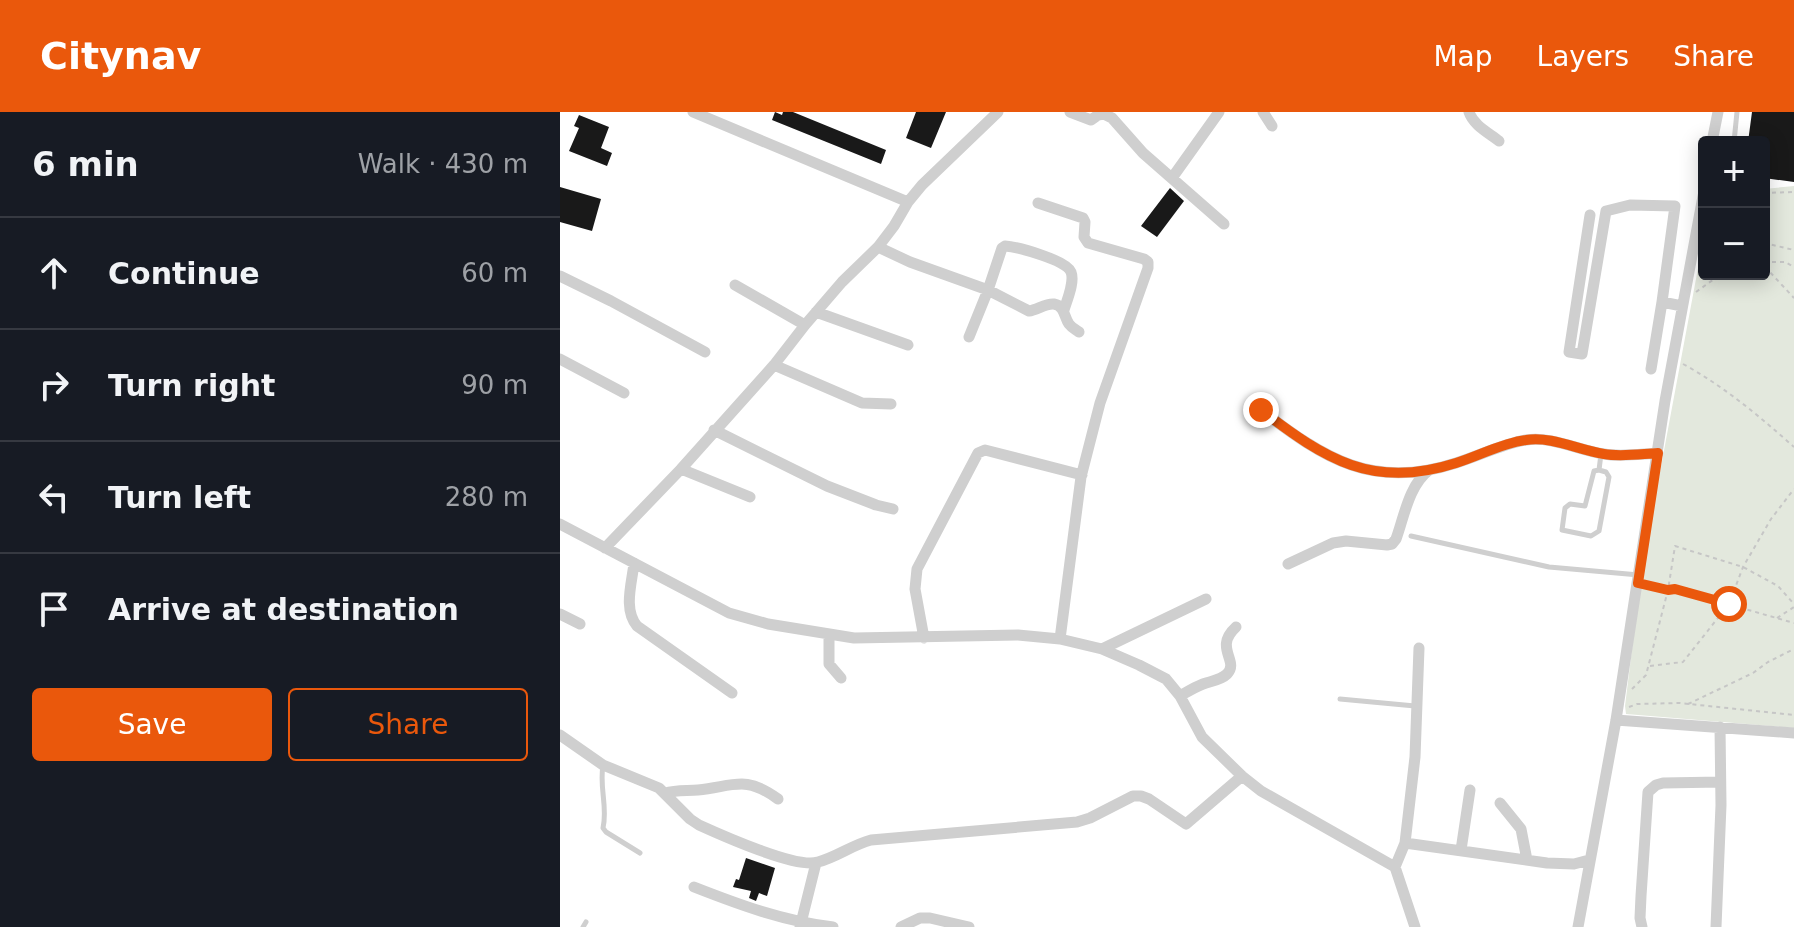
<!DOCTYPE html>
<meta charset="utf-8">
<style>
:root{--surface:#171b24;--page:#20242c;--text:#f1f3f6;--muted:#9ea1a6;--line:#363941;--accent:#ea580c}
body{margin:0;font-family:"DejaVu Sans",sans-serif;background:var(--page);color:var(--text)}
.controls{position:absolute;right:24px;top:24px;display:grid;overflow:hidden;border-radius:8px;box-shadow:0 4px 20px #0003}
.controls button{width:72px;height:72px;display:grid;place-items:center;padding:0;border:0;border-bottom:2px solid var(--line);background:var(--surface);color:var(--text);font:40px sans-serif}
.stop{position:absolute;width:24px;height:24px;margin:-18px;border:6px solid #ea580c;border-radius:50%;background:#fff}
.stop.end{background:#ea580c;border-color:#fff;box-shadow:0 2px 8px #0008}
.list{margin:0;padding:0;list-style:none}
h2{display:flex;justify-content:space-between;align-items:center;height:104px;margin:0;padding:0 32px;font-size:34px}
h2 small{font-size:26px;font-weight:400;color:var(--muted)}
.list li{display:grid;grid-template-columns:52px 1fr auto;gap:24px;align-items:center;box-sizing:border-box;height:112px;padding:0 32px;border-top:2px solid var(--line)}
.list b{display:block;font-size:30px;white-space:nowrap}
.list em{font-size:26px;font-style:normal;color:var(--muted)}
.actions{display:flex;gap:16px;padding:24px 32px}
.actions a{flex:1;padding:18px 0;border:2px solid var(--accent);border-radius:8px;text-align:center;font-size:28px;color:var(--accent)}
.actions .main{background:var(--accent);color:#fff}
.icon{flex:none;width:44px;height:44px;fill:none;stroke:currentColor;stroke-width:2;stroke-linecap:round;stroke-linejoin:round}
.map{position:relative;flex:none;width:1234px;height:815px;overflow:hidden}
header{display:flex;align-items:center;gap:48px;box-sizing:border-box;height:112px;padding:0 40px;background:var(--accent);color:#fff}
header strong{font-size:38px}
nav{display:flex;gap:44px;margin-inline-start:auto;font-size:28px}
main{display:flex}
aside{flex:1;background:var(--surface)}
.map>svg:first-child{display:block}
.green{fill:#e3e8dd}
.building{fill:#191919}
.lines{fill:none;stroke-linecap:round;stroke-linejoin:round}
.path{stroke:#c6c6c6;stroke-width:2;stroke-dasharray:4 4;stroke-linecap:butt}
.service{stroke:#cfcfcf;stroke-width:5}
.minor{stroke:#cfcfcf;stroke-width:11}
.route{stroke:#ea580c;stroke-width:10}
</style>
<header>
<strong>Citynav</strong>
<nav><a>Map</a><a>Layers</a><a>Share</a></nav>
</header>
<main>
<aside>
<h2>6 min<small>Walk · 430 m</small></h2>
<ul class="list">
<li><svg class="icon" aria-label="ahead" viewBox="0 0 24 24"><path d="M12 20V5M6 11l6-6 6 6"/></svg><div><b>Continue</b></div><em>60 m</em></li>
<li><svg class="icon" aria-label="right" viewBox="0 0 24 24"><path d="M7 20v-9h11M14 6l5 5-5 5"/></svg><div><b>Turn right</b></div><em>90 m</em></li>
<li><svg class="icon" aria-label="left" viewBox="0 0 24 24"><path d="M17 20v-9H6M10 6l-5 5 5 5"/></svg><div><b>Turn left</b></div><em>280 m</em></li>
<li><svg class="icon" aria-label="arrive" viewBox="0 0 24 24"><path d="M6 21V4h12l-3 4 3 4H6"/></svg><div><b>Arrive at destination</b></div></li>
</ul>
<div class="actions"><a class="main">Save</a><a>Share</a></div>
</aside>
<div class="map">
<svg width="1234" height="815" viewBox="0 0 1234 815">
<rect width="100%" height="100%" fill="#fff"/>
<!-- green -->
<path class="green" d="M1234,74V616L1066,602L1065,594L1075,513L1089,419L1144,124V162H1204V77Z"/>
<!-- building -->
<path class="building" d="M215,0L222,3L223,0H233L326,38L321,52L212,8Z
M356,0H386L371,36L346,26Z
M1192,0H1234V70L1204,66V30H1188Z
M19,3L49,15L41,36L52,41L47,54L9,39L19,16L14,14Z
M0,75L41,87L32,119L0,110Z
M610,76L624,89L597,125L581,114Z
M186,746L215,756L207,784L199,781L196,789L189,786L191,779L173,775L176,767L179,768Z"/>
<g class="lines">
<!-- path -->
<path class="path" d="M1204,81L1234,80
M1204,131L1234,138
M1204,150H1225L1234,155
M1204,156L1208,158L1234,186
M1136,180L1161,162
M1123,252C1165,275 1199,304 1234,335
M1087,473L1108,478L1115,477L1234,511
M1217,506L1234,495
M1090,554L1123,550L1169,492L1183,455L1211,407L1234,377
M1072,577L1086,563L1108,478L1115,434L1183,455L1218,474L1234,492
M1128,592L1193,561L1208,550L1234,537
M1069,595L1077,592L1120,591L1234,603"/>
<!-- service -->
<path class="service" d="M1174,30L1177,0
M1039,358L1034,359L1025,394L1010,392L1005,396L1002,418L1031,424L1039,419L1049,365L1046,360L1039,358L1041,342
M851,424L989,455L1079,463
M780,587L855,594
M43,654C39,675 48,695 43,716L46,720L80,741
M23,815L26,810"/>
<!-- minor -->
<path class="minor" d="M133,0L348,90
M510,0L531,8L538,3L544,2L552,6L583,41L664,112
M703,0L712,14
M909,0C913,13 929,21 939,29
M1152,30L1158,0
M612,66L659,0
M478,91L523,106L525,110L524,125L528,131L584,147L588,150V156L540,291L521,365L500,527
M1030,103L1009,240L1022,242L1046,99L1070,93L1115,94L1102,190
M318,135L350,150L428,178L469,199C477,198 486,191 494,192C505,194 504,205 509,212C512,216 515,217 519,220
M0,164L51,189L145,240
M175,173L245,213
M256,200L348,233
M409,225L428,178L442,136L445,134C458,135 506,148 511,160C515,170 507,188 504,198
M0,247L64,281
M214,253L302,291L331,292
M1091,257L1102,190L1122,194
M701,298C765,347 813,378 896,351C919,344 942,332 966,328C992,324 1018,338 1044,342C1061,345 1080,342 1098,341
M154,318L267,374L316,393L333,397
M121,357L190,385
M0,412L169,501L208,512L294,526L458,523L500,527L542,537L579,553L606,567L620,584L642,625L682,664L701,679L835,755L855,815
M45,436L121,357L214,253L245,213L282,170L318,135L334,114L348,90L362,73L438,0
M74,451C72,471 63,497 77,514L172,581
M728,452L773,431L786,429L827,433L832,432L836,427C844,405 849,373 869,358
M0,502L20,512
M269,523V552L281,566
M364,526L355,477L357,457L418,341L425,338L522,363
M542,537L646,487
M620,584C627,580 635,575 643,572C651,569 661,568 667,562C680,549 653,536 676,515
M1056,608L1234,621
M0,623L43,653L99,676L130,707L139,713C161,723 237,757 258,750C277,745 292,733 311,728L517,710L530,706L573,684H581L589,687L626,712L682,664
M105,681C116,678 127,679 138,678C175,674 185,663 218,687
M940,691L961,717L967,748
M845,731L855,645L859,536
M901,738L910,678
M835,755L845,731L987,751L1014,752L1029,748
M134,775C180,793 223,809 273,815
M240,815L256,751
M341,815L360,806H370L409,815
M1018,815L1056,608L1105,289L1144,79
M1082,815L1080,806L1081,784L1088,680L1096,673L1103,671L1160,670
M1156,815L1161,693L1160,615"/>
</g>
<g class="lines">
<!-- route -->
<path class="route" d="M701,298C765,347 813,378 896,351C919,344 942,331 966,328C992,324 1018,338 1044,342C1061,345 1080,342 1098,341L1078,471L1108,478L1115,477L1169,492"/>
</g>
</svg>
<div class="controls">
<button>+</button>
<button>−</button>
</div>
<div class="stop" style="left:1169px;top:492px"></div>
<div class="stop end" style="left:701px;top:298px"></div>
</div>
</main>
